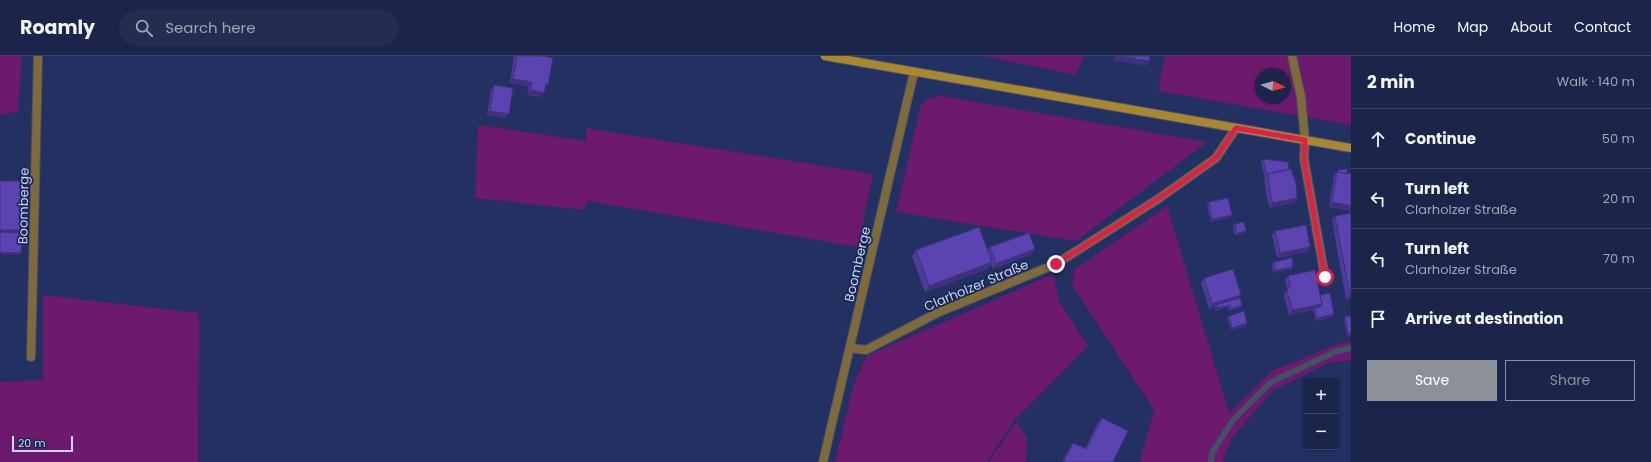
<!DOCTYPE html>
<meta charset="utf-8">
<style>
:root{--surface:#1a2549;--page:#232d50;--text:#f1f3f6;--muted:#9fa5b4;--line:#384261;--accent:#8c9099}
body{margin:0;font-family:Poppins,sans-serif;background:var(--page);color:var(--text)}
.controls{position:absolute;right:12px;bottom:12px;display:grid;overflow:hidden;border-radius:0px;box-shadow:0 1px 3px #0004}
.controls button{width:36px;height:36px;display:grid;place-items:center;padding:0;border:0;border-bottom:1px solid var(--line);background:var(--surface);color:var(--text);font:20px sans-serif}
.compass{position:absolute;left:1255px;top:12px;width:36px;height:36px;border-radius:50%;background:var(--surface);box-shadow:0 1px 3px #0004;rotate:96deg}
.scale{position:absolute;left:12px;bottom:10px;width:61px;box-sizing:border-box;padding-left:4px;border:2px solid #c9d5f3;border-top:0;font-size:11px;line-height:14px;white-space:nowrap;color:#c9d5f3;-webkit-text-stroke:3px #192755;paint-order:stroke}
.stop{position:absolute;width:12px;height:12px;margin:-9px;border:3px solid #e11d48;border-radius:50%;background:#fff}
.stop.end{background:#e11d48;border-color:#fff;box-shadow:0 1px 4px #0008}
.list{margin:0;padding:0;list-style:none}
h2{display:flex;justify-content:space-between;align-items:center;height:52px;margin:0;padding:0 16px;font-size:17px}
h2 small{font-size:13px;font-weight:400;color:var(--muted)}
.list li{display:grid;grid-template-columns:26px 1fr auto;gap:12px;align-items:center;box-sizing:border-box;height:60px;padding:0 16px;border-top:1px solid var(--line)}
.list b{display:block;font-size:15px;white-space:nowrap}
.list p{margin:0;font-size:13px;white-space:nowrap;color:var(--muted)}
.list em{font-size:13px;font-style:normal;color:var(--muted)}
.actions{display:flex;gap:8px;padding:12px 16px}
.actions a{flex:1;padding:9px 0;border:1px solid var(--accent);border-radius:0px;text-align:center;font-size:14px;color:var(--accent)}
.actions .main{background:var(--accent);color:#fff}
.icon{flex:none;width:22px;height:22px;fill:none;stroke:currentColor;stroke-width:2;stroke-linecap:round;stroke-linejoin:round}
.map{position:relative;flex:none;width:1351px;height:406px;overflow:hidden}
header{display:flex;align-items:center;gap:24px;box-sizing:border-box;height:56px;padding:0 20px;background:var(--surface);border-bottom:1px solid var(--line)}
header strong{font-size:19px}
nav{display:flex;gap:22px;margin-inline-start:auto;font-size:14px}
.search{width:280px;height:36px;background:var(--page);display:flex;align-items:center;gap:10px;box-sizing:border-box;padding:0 14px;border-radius:22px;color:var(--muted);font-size:15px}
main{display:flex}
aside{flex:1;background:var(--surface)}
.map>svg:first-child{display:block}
.green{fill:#6d196d;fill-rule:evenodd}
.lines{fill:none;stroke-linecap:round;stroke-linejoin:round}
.stream{stroke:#3e5561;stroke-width:6}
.lane-casing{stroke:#404f7b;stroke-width:10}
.street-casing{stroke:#404f7b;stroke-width:10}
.secondary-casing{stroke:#404f7b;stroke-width:10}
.lane{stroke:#806b37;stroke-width:8}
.street{stroke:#806b37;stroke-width:8}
.secondary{stroke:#a9882d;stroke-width:8}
.wall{fill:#4e3a99}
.shaded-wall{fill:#40307d}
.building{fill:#5b44b2;stroke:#40307d}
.route{stroke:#e11d48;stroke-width:5}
.labels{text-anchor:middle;stroke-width:3.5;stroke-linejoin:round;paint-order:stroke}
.street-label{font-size:13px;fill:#c9d5f3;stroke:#192755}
</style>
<header>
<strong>Roamly</strong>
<div class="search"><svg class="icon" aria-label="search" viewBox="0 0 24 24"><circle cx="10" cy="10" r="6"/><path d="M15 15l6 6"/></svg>Search here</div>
<nav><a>Home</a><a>Map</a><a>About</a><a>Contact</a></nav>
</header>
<main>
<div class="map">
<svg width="1351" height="406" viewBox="0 0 1351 406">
<rect width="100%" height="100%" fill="#223161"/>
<!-- green -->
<path class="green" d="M0,0H22L18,55L0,60Z
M982,0H1084L1076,19Z
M1165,0H1351V69L1158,35ZM1261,18H1285V42H1261Z
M941,40L1207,86L1076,185L896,156L921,49L929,42Z
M478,69L586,85V72L873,118L858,191L587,145L584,154L475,142Z
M1167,150L1229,357L1272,315L1340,287L1351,286V304L1328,307L1272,335L1231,383L1222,406H1140L1154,354L1072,229L1074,214Z
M1053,218L1059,245L1088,290L1015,364L986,406H835L853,330L867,300Z
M43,239L199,257L198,406H0V326L43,324Z
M1017,366L1027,382L1026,406H988Z"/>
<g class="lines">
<!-- stream -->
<path class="stream" d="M1211,406L1212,397L1233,364L1271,326L1337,295L1351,292"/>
<!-- lane casing -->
<g class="lane-casing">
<path id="lane" d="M1305,84L1304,103L1325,221
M31,301L38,0"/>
</g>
<!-- street casing -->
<g class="street-casing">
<path id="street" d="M1292,0L1301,41L1305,84
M851,292L866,294L939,256L1056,208L1158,143L1216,102L1236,72
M823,406L914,16"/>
</g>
<!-- secondary casing -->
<g class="secondary-casing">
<path id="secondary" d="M825,0L1351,92"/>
</g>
<!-- lane -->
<use href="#lane" class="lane"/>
<!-- street -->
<use href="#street" class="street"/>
<!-- secondary -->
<use href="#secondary" class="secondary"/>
</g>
<!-- wall -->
<path class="wall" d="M514,0H543L545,33L541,41L527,39L529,31L510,27Z
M494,29L505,62L487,59L491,34Z
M1263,103L1294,147L1270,152L1267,143L1264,122H1265L1261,105Z
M1338,114L1347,118H1351V155L1329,151L1334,120Z
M1209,146L1230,162L1211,166L1207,149Z
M1335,160L1351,242L1346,243L1332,164Z
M1235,168L1246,175L1244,177L1235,179L1233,170Z
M1275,175L1310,191L1307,196L1277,202L1272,179Z
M990,191L1035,193L1032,198L993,213L991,208L987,213L925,236L912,200L916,194L987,195Z
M1274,206L1292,213L1273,217L1272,208Z
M1288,220L1320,239L1334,258L1332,261L1316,265L1313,254L1289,259L1284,240L1285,236L1287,234L1285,224Z
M1204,222L1240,242V252L1229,255L1228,251L1216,255L1215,251L1209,253L1201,227Z
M1229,260L1246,270L1231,274L1227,262Z
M1351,260V279L1347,280L1344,263L1345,261Z
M1102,362L1113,406H1062L1069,393L1073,387L1085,393L1097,368Z"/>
<!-- shaded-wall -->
<path class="shaded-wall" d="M1115,0H1118L1149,5L1146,10L1112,4Z
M513,23L532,26L529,31L510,27Z
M531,34L544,37L541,41L527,39Z
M490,55L509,58L505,62L487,59Z
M1297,142L1294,147L1270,152L1273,147Z
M1332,146L1351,150V155L1329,151Z
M1232,159L1230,162L1211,166L1212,163Z
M0,174H24L21,179H0Z
M1246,175L1244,177L1235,179L1237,177Z
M1310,191L1307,196L1277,202L1280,197Z
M1035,193L1032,198L993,213L996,208Z
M0,196L21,197L20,199L0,198Z
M992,206L987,213L925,236L929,230Z
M1293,211L1292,213L1273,217L1275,214Z
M1351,238V242L1346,243Z
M1241,239L1238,244L1216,249L1215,251L1209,253L1212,248Z
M1322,248L1318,253L1315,252L1313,254L1289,259L1293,254Z
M1230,249L1228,251L1216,255L1217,252Z
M1242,249L1240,252L1229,255L1231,253Z
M1334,258L1332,261L1316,265L1317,262Z
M1247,267L1246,270L1231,274L1232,272Z
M1351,277V279L1347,280L1348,278Z"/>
<!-- building -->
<path class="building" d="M517,0H543L553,2L548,29L546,28L544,37L531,34L532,26L513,23Z
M1118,0H1150L1149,5Z
M494,29L513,32L509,58L490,55Z
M1263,103L1288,106L1289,113L1268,118L1267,119Z
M1291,113L1296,128L1297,142L1273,147L1270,138L1268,118Z
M1347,113V118L1338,116V114Z
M1337,116L1351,118V150L1332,146Z
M0,125H26L24,174H0Z
M1228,142L1232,159L1212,163L1209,146Z
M1351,157V238L1350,239L1335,160Z
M1244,166L1246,175L1237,177L1235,168Z
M1306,169L1310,191L1280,197L1275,175Z
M979,171L992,206L929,230L916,194Z
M0,176L22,177L21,197L0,196Z
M1029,177L1035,193L996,208L990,191Z
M1292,202L1293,211L1275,214L1274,206Z
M1233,213L1241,239L1212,248L1204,222Z
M1315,214L1322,248L1293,254L1287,236L1288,232L1290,231L1288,220Z
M1330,237L1334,258L1317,262L1315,252L1320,251L1322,248L1320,239Z
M1240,242L1242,249L1231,253L1230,249L1217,252L1216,249Z
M1244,255L1247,267L1232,272L1229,260Z
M1351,260V277L1348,278L1345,261Z
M1102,362L1128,375L1113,406H1066L1064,405L1073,387L1086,393Z"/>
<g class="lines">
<!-- route -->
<path class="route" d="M1056,208L1158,143L1216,102L1236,72L1305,84L1304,104L1325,221"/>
</g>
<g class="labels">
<!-- street labels -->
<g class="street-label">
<text transform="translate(23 150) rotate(-89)" y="5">Boomberge</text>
<text transform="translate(857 208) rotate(-77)" y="5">Boomberge</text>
<text transform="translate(976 229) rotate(-23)" y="5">Clarholzer Straße</text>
</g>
</g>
</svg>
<div class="controls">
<button>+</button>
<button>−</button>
</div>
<svg class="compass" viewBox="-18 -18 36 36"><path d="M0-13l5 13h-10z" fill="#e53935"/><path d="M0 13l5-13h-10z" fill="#9fa5b4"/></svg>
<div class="scale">20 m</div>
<div class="stop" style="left:1325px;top:221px"></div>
<div class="stop end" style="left:1056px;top:208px"></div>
</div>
<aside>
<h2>2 min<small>Walk · 140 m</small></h2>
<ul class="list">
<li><svg class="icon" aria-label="ahead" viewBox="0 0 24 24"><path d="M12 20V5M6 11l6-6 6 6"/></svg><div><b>Continue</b></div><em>50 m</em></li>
<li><svg class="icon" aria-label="left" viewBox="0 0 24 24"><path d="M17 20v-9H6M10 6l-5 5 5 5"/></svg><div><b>Turn left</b><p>Clarholzer Straße</p></div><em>20 m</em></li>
<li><svg class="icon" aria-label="left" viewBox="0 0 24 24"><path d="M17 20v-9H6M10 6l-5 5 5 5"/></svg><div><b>Turn left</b><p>Clarholzer Straße</p></div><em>70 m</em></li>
<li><svg class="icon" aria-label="arrive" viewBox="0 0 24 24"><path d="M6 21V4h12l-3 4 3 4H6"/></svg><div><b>Arrive at destination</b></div></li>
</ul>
<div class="actions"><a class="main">Save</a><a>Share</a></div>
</aside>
</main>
